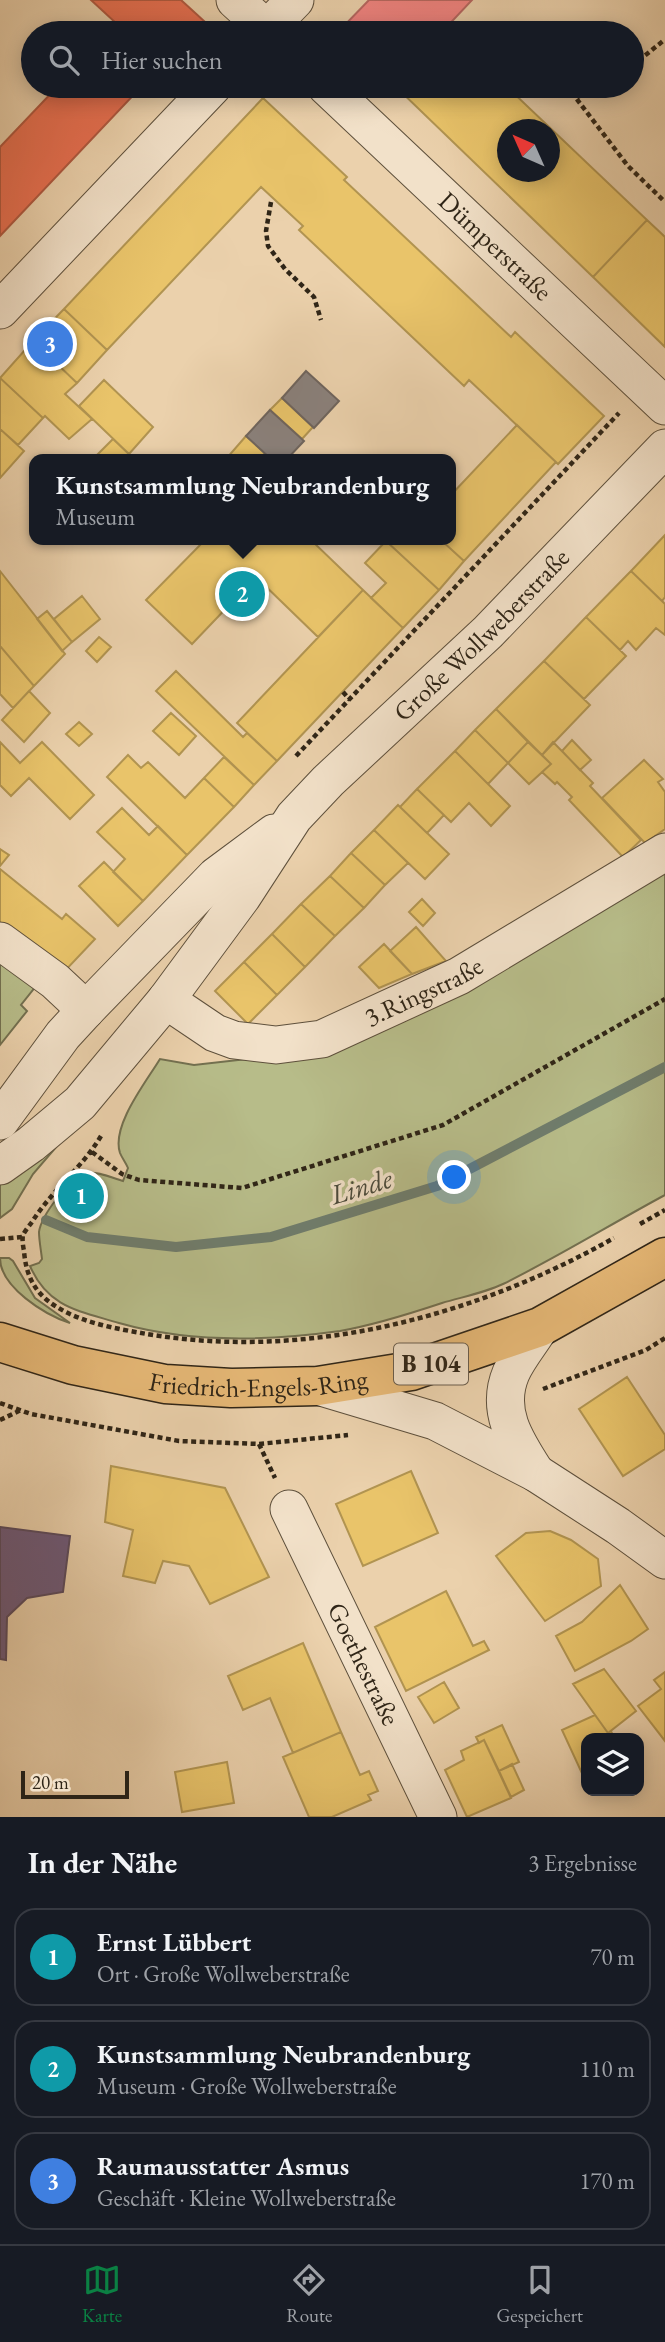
<!DOCTYPE html>
<html lang="de">
<meta charset="utf-8">
<style>
:root{--surface:#171b24;--page:#20242c;--text:#f1f3f6;--muted:#9ea1a6;--line:#363941;--accent:#0b8043}
body{margin:0;font-family:"EB Garamond",serif;background:var(--page);color:var(--text)}
.controls{position:absolute;right:21px;bottom:21px;display:grid;overflow:hidden;border-radius:14px;box-shadow:0 4px 18px #0003}
.controls button{width:63px;height:63px;display:grid;place-items:center;padding:0;border:0;border-bottom:2px solid var(--line);background:var(--surface);color:var(--text);font:35px sans-serif}
.compass{position:absolute;left:497px;top:119px;width:63px;height:63px;border-radius:50%;background:var(--surface);box-shadow:0 4px 18px #0003;rotate:315deg}
.scale{position:absolute;left:21px;bottom:18px;width:108px;box-sizing:border-box;padding-left:7px;border:4px solid #2f2517;border-top:0;font-size:19px;line-height:24px;white-space:nowrap;color:#2f2517;-webkit-text-stroke:5px #f2e1c9;paint-order:stroke}
.you{position:absolute;left:455px;top:1178px;width:24px;height:24px;margin:-18px;border:5px solid #fff;border-radius:50%;background:#1a73e8;box-shadow:0 0 0 10px #1a73e833}
.badge{display:grid;place-items:center;width:46px;height:46px;border-radius:50%;background:var(--accent);color:#fff;font-size:23px;font-weight:700}
.pin{position:absolute;translate:-50% -50%;border:4px solid #fff;box-shadow:0 2px 7px #0006}
.popup{position:absolute;left:29px;top:454px;width:427px;height:91px;box-sizing:border-box;display:grid;place-content:center;border-radius:14px;background:var(--surface);filter:drop-shadow(0 2px 5px #0005);font-size:23px;white-space:nowrap;color:var(--muted)}
.popup b{font-size:26px;color:var(--text)}
.popup::after{content:'';position:absolute;left:50%;top:100%;margin-left:-14px;border:14px solid transparent;border-top-color:var(--surface)}
.list{margin:0;padding:0;list-style:none}
h2{display:flex;justify-content:space-between;align-items:center;height:91px;margin:0;padding:0 28px;font-size:30px}
h2 small{font-size:23px;font-weight:400;color:var(--muted)}
.list li{display:grid;grid-template-columns:46px 1fr auto;gap:21px;align-items:center;box-sizing:border-box;height:98px;margin:0 14px 14px;padding:0 14px;border:2px solid var(--line);border-radius:21px}
.list b{display:block;font-size:26px;white-space:nowrap}
.list p{margin:0;font-size:23px;white-space:nowrap;color:var(--muted)}
.list em{font-size:23px;font-style:normal;color:var(--muted)}
.icon{flex:none;width:38px;height:38px;fill:none;stroke:currentColor;stroke-width:2;stroke-linecap:round;stroke-linejoin:round}
.map{position:relative;flex:none;width:665px;height:1817px;overflow:hidden}
.search{position:absolute;background:var(--surface);box-shadow:0 4px 18px #0003;left:21px;right:21px;top:21px;height:77px;display:flex;align-items:center;gap:18px;box-sizing:border-box;padding:0 24px;border-radius:38px;color:var(--muted);font-size:26px}
.sheet{height:427px;background:var(--surface)}
nav{display:flex;justify-content:space-around;align-items:center;box-sizing:border-box;height:98px;border-top:2px solid var(--line);background:var(--surface);font-size:19px;color:var(--muted)}
nav a{display:grid;justify-items:center;gap:4px}
nav .on{color:var(--accent)}
.map>svg:first-child{display:block}
.green{fill:#b7bc89;stroke:#737050;stroke-width:2}
.homes{fill:#e9c46a;stroke:#b19451;stroke-width:2;fill-rule:evenodd}
.shops{fill:#e76f51;stroke:#b05940;stroke-width:2}
.offices{fill:#6d597a;stroke:#5a495c;stroke-width:2}
.health{fill:#f28482;stroke:#b86862;stroke-width:2}
.industry{fill:#8a817c;stroke:#6f655e;stroke-width:2}
.lines{fill:none;stroke-linecap:round;stroke-linejoin:round}
.stream{stroke:#6f7d6d;stroke-width:10}
.minor-casing{stroke:#5e503c;stroke-width:39}
.major-casing{stroke:#2f2517;stroke-width:41}
.path{stroke:#2f2517;stroke-width:4.5;stroke-dasharray:5 3.5;stroke-linecap:butt}
.minor{stroke:#f2e1c9;stroke-width:37}
.major{stroke:#e6b876;stroke-width:38}
.labels{text-anchor:middle;stroke-width:7;stroke-linejoin:round;paint-order:stroke}
.shield{fill:#f2e1c9;stroke:#6a5d4c;stroke-width:2}
.shield-label{font-size:24px;font-weight:bold;fill:#2f2517}
.street-label{font-size:26px;fill:#2f2517;stroke:#f2e1c9}
.water-label{font-size:28px;font-style:italic;fill:#4a4a3b;stroke:#f2e1c9}
</style>
<div class="map">
<svg width="665" height="1817" viewBox="0 0 665 1817">
<rect width="100%" height="100%" fill="#ebd1ac"/>
<filter id="stains"><feTurbulence type="fractalNoise" baseFrequency=".00286" numOctaves="4"/><feColorMatrix values="0 0 0 0 .2 0 0 0 0 .09 0 0 0 0 .02 0 0 0 .5 -.17"/></filter>
<radialGradient id="worn" r=".72"><stop offset=".6" stop-color="#630" stop-opacity="0"/><stop offset="1" stop-color="#630" stop-opacity=".3"/></radialGradient>
<!-- green -->
<path class="green" d="M665,864V1195C611,1224 558,1257 503,1284C484,1293 462,1297 442,1303C409,1314 374,1325 340,1331C268,1341 189,1343 119,1323C80,1311 48,1308 30,1266L39,1263L42,1259C41,1250 39,1240 39,1232C41,1216 70,1177 86,1173C98,1171 112,1178 123,1181L128,1168C126,1163 122,1158 120,1153C111,1126 146,1082 160,1059L194,1065L325,1050Z
M0,963L36,986L21,1005L27,1011L0,1045Z
M75,1125L33,1174L12,1209L0,1218V1181Z
M0,1258H9L13,1261L35,1298L70,1323C45,1315 0,1287 0,1258Z"/>
<!-- homes -->
<path class="homes" d="M395,86H506L647,220L593,277ZM508,130H550V172H508Z
M263,98L347,177L344,180L511,337L515,332L604,416L558,464L469,380L464,386L299,230L303,226L261,187L107,350L64,309Z
M647,220L665,237V347L593,277Z
M64,309L107,350L77,383L33,341Z
M33,341L77,383L65,394L92,419L69,439L45,416L43,418L0,378Z
M0,378L43,418L18,445L0,429Z
M104,380L153,427L129,454L79,406Z
M282,398L313,427L302,439L270,410Z
M517,425L556,462L464,561L441,540H450V496Z
M0,429L24,451L0,478Z
M246,436L265,453L259,459H226Z
M113,439L133,458L93,459Z
M665,535V597L662,601L631,571Z
M205,540H311L363,590L318,637L256,577L192,644L146,600Z
M385,540H420L423,543L426,540H441L464,561L439,590Z
M386,541L439,590L403,628L371,598L386,583L365,563Z
M0,571L65,654L34,686L0,646Z
M631,571L665,604V635L656,628L636,650L628,641L620,650L586,617Z
M363,590L403,628L277,761L237,723Z
M82,596L100,619L72,642L54,619Z
M47,611L72,642L62,651L37,619Z
M586,617L626,656L584,699L544,661Z
M99,637L111,647L97,662L86,651Z
M0,646L34,686L13,708L0,694Z
M544,661L590,705L542,755L496,709Z
M176,671L243,737L247,733L277,761L254,785L156,691Z
M29,691L50,713L24,742L2,720Z
M496,709L528,742L508,763L475,730Z
M171,713L196,736L179,755L153,731Z
M79,722L92,734L79,746L66,734Z
M475,730L508,763L488,784L455,751Z
M572,740L591,760L580,770L562,751Z
M0,742L20,763L42,742L94,795L70,819L29,778L11,796L0,785Z
M528,742L551,764L529,784L508,763Z
M553,742L593,783L590,786L641,840L623,857L569,800L572,797L557,782L555,784L542,772L551,764L542,755Z
M455,751L510,806L491,826L469,803L451,822L417,789Z
M128,755L141,768L148,762L185,798L204,778L234,807L187,855L107,777Z
M224,757L254,785L234,807L204,778Z
M644,760L663,779L658,782L665,792V829L645,843L602,798Z
M417,789L444,815L427,833L400,807Z
M398,805L449,854L425,879L374,830Z
M122,808L149,835L158,826L187,855L143,901L113,872L125,859L97,832Z
M374,830L408,863L385,885L351,853Z
M0,849L9,855L0,866Z
M351,853L385,885L364,908L330,876Z
M104,862L143,901L118,926L79,886Z
M0,869L62,919L66,914L95,939L62,974L0,924Z
M330,876L364,908L335,936L301,904Z
M422,899L435,913L423,926L409,912Z
M301,904L335,936L305,967L272,934Z
M416,927L446,961L412,974L390,951Z
M272,934L305,967L277,995L244,962Z
M384,944L412,974L379,988L359,967Z
M244,962L277,995L248,1024L215,991Z
M627,1377L665,1435V1449L623,1476L579,1409Z
M111,1466L225,1488L269,1577L210,1604L189,1566L163,1561L155,1583L123,1576L133,1530L105,1522Z
M411,1471L438,1533L363,1566L336,1504Z
M550,1531L571,1540L598,1559L601,1586L545,1621L496,1556L526,1533Z
M620,1585L648,1629L631,1641L575,1671L556,1636L582,1622Z
M446,1591L473,1646L484,1641L489,1650L406,1691L375,1627Z
M303,1643L341,1732L293,1753L270,1698L243,1710L228,1676Z
M604,1669L636,1711L608,1733L573,1684Z
M665,1672V1741L638,1706L661,1689L654,1680Z
M444,1682L459,1708L434,1723L418,1697Z
M595,1715L608,1733L611,1731L614,1738H586V1782L562,1730Z
M502,1725L519,1762L499,1771L484,1740L479,1743L476,1737Z
M341,1732L360,1775L369,1771L378,1791L368,1795L371,1800L332,1817H309L283,1757Z
M484,1740L511,1798L467,1817L445,1770L464,1760L461,1751Z
M227,1762L234,1803L182,1812L175,1772Z
M512,1764L524,1790L511,1797L499,1771Z"/>
<!-- shops -->
<path class="shops" d="M91,0H181L204,21L192,33H108L117,24Z
M58,86H142L0,236V147Z"/>
<!-- offices -->
<path class="offices" d="M0,1527L70,1536L63,1592L27,1598L7,1617L6,1660L0,1659Z"/>
<!-- health -->
<path class="health" d="M369,0H472L441,33H341L339,31Z"/>
<!-- industry -->
<path class="industry" d="M306,371L339,401L314,428L282,398Z
M270,410L304,441L287,459H271L246,436Z"/>
<g class="lines">
<!-- stream -->
<path class="stream" d="M46,1220L87,1237L176,1247L271,1237L437,1186L665,1067"/>
<!-- minor casing -->
<g class="minor-casing">
<g id="minor">
<path d="M235,0L271,33"/>
<path d="M263,33L295,0"/>
<path id="s1" d="M326,86L665,406"/>
<path d="M0,310L213,86"/>
<path d="M0,941L55,981L86,1010"/>
<path id="s2" d="M166,1000L215,1033L234,1040L276,1045L322,1039L459,976L665,852"/>
<path d="M0,1121L63,1035L86,1010L216,876L274,833"/>
<path id="s3" d="M0,1166L31,1144L80,1103L166,1000L242,897L294,817L328,781L488,632L665,448"/>
<path d="M318,1386L435,1421L536,1473L618,1526L665,1560"/>
<path d="M536,1473C516,1442 495,1411 511,1373C518,1357 531,1342 540,1327"/>
<path id="s4" d="M289,1509L438,1817"/>
</g>
</g>
<!-- major casing -->
<g class="major-casing">
<g id="major">
<path id="s5" d="M0,1342L73,1365L165,1384L231,1388L318,1386L411,1371L540,1327L665,1257"/>
</g>
</g>
<!-- path -->
<path class="path" d="M632,66L663,41
M597,86L576,98L628,166L665,202
M271,202L266,231L268,246L285,269L314,297L321,320
M343,692L350,700
M296,756L619,413
M101,1136C82,1168 52,1190 32,1222C29,1226 25,1231 23,1235C22,1240 23,1246 24,1251C26,1276 35,1294 57,1307C82,1323 118,1329 147,1334C307,1361 474,1317 614,1238
M92,1152L122,1174L139,1180L242,1188L443,1125L665,999
M640,1224L665,1210
M0,1239L23,1237
M543,1389L646,1350L665,1338
M0,1403L31,1414L179,1441L259,1444L348,1435
M0,1420L21,1410
M259,1444L275,1478"/>
<!-- minor -->
<use href="#minor" class="minor"/>
<!-- major -->
<use href="#major" class="major"/>
</g>
<g class="labels">
<!-- shield labels -->
<rect class="shield" x="394" y="1343.5" width="74" height="41" rx="5"/>
<g class="shield-label">
<text x="431" y="1372">B 104</text>
</g>
<!-- street labels -->
<g class="street-label">
<text dy="9" stroke="none"><textPath href="#s1" startOffset="233">Dümperstraße</textPath></text>
<text dy="9" stroke="none"><textPath href="#s3" startOffset="721">Große Wollweberstraße</textPath></text>
<text dy="9" stroke="none"><textPath href="#s2" startOffset="280">3.Ringstraße</textPath></text>
<text dy="9" stroke="none"><textPath href="#s5" startOffset="264">Friedrich-Engels-Ring</textPath></text>
<text dy="9" stroke="none"><textPath href="#s4" startOffset="172">Goethestraße</textPath></text>
</g>
<!-- water labels -->
<g class="water-label">
<text transform="translate(361 1186) rotate(-17)" y="10">Linde</text>
</g>
</g>
<rect width="100%" height="100%" filter="url(#stains)"/>
<rect width="100%" height="100%" fill="url(#worn)"/>
</svg>
<div class="controls">
<button><svg class="icon" aria-label="layers" viewBox="0 0 24 24"><path d="M12 4l9 5-9 5-9-5zM3 14l9 5 9-5"/></svg></button>
</div>
<svg class="compass" viewBox="-18 -18 36 36"><path d="M0-13l5 13h-10z" fill="#e53935"/><path d="M0 13l5-13h-10z" fill="#9ea1a6"/></svg>
<div class="scale">20 m</div>
<div class="you"></div>
<div class="pin badge" style="left:81px;top:1196px;background:#0f9aa8">1</div>
<div class="pin badge" style="left:242px;top:594px;background:#0f9aa8">2</div>
<div class="popup"><b>Kunstsammlung Neubrandenburg</b>Museum</div>
<div class="pin badge" style="left:50px;top:344px;background:#3f7fe0">3</div>
<div class="search"><svg class="icon" aria-label="search" viewBox="0 0 24 24"><circle cx="10" cy="10" r="6"/><path d="M15 15l6 6"/></svg>Hier suchen</div>
</div>
<section class="sheet">
<h2>In der Nähe<small>3 Ergebnisse</small></h2>
<ul class="list">
<li><span class="badge" style="background:#0f9aa8">1</span><div><b>Ernst Lübbert</b><p>Ort · Große Wollweberstraße</p></div><em>70 m</em></li>
<li><span class="badge" style="background:#0f9aa8">2</span><div><b>Kunstsammlung Neubrandenburg</b><p>Museum · Große Wollweberstraße</p></div><em>110 m</em></li>
<li><span class="badge" style="background:#3f7fe0">3</span><div><b>Raumausstatter Asmus</b><p>Geschäft · Kleine Wollweberstraße</p></div><em>170 m</em></li>
</ul>
</section>
<nav>
<a class="on"><svg class="icon" aria-label="map" viewBox="0 0 24 24"><path d="M3 6l6-2 6 2 6-2v14l-6 2-6-2-6 2zM9 4v14M15 6v14"/></svg>Karte</a>
<a><svg class="icon" aria-label="directions" viewBox="0 0 24 24"><path d="M12 3l9 9-9 9-9-9zM9 14v-3h6M13 9l2 2-2 2"/></svg>Route</a>
<a><svg class="icon" aria-label="saved" viewBox="0 0 24 24"><path d="M7 4h10v16l-5-4-5 4z"/></svg>Gespeichert</a>
</nav>
